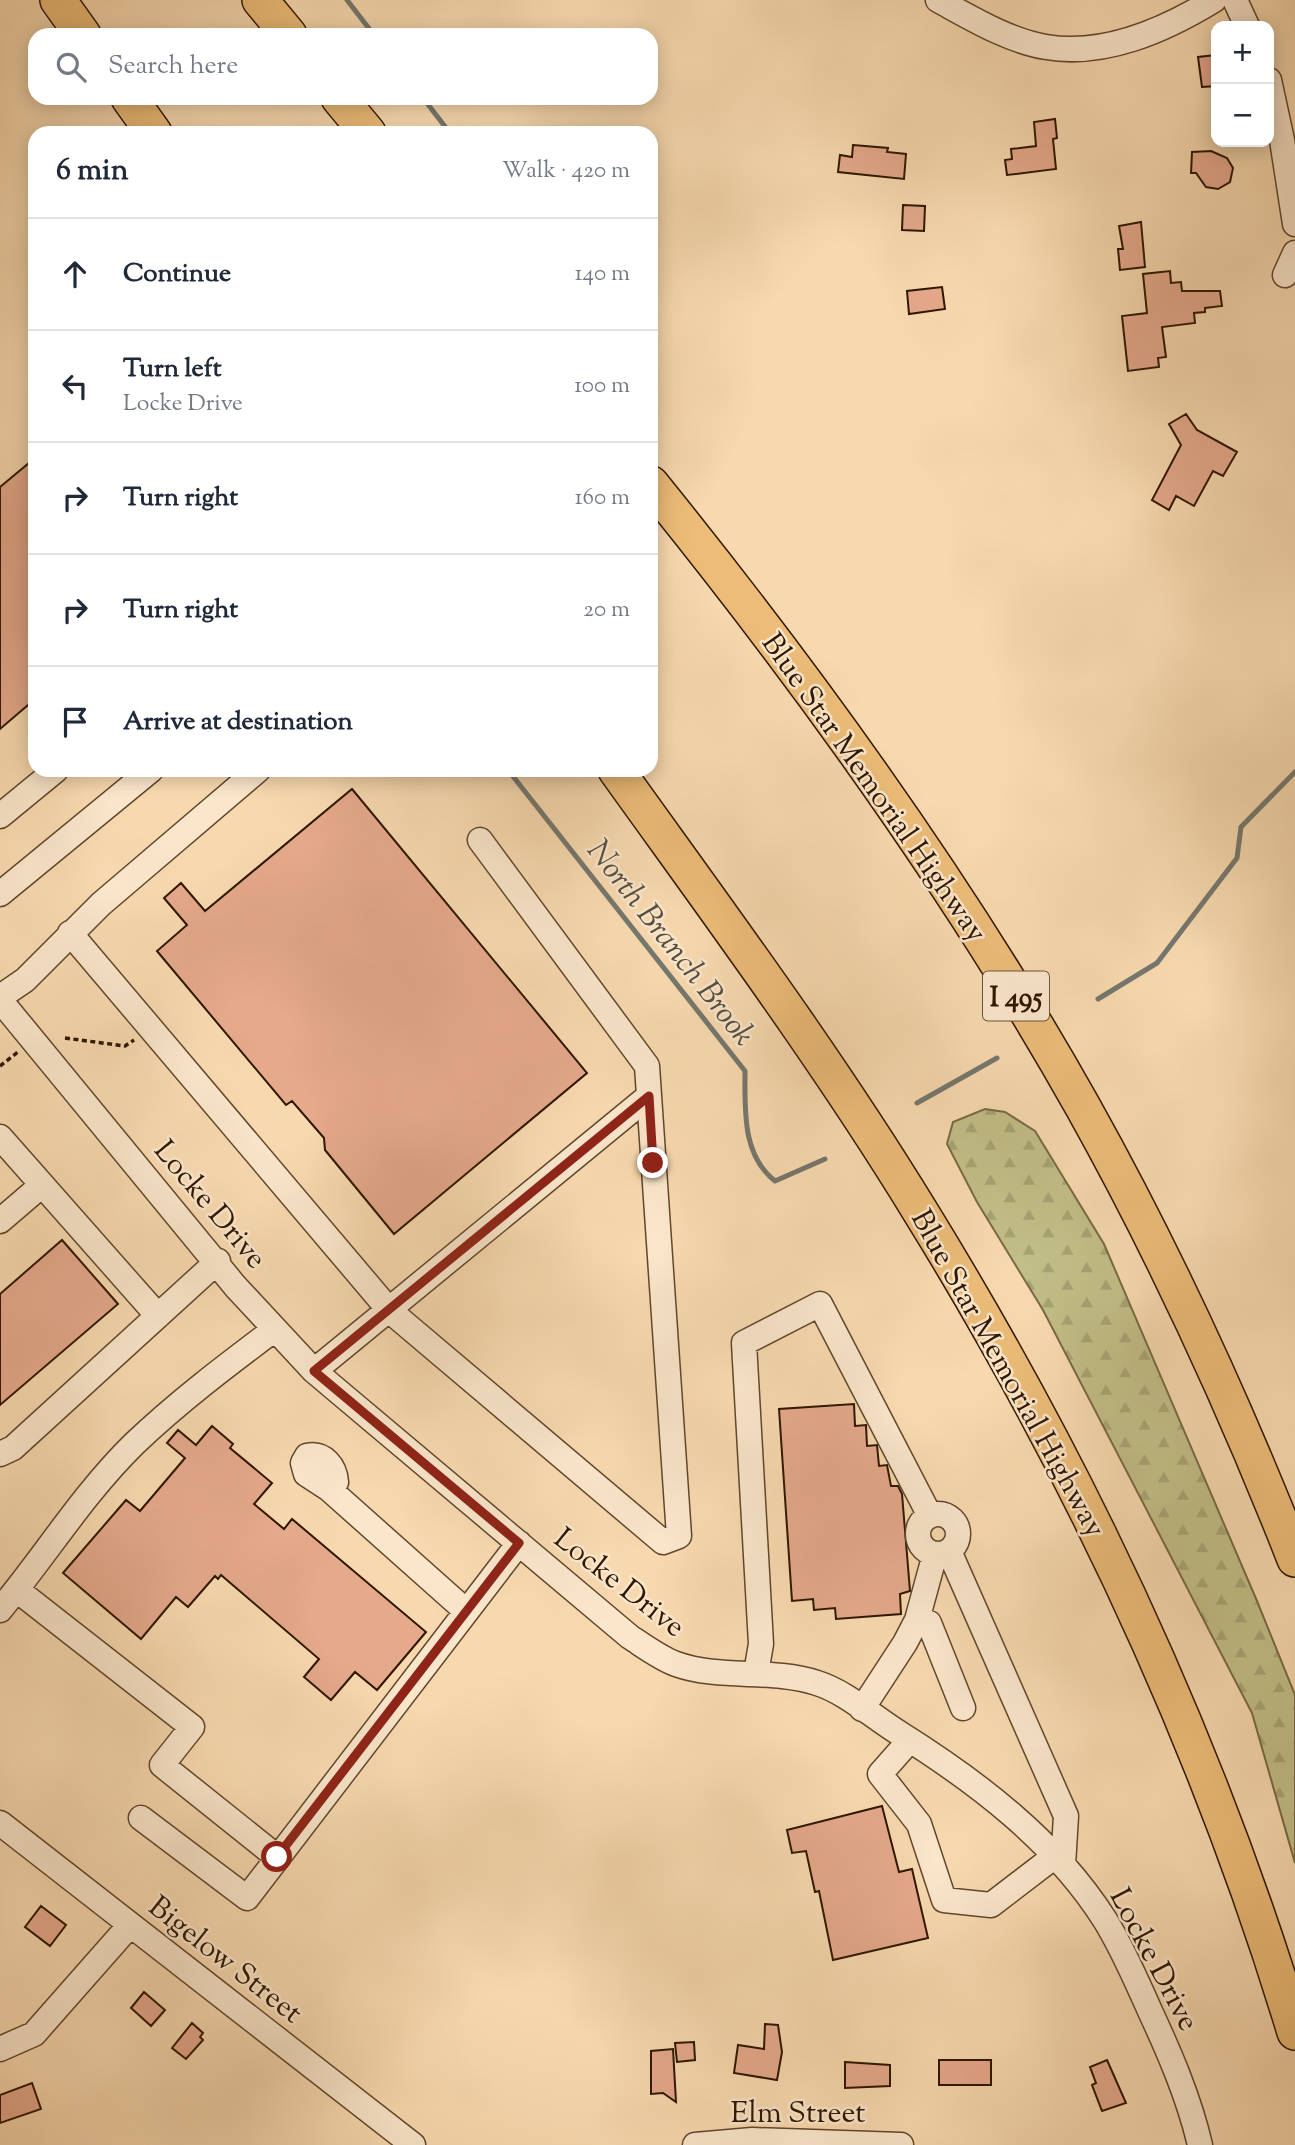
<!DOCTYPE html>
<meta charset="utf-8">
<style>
:root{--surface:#fff;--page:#f6f6f7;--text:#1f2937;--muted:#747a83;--line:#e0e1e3}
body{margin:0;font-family:"Sorts Mill Goudy",serif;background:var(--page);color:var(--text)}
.controls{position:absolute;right:21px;top:21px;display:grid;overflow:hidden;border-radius:14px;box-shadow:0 4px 18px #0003}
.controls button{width:63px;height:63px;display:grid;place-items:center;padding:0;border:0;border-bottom:2px solid var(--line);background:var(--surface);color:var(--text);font:35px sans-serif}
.stop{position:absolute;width:21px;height:21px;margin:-16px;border:5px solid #8f2418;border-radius:50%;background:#fff}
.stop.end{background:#8f2418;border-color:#fff;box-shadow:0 2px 7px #0008}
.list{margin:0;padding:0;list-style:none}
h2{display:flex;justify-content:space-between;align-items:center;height:91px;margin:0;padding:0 28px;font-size:30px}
h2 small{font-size:23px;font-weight:400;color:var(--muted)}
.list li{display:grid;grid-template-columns:46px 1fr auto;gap:21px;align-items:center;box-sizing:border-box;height:112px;padding:0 28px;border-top:2px solid var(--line)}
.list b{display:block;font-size:26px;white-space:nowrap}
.list p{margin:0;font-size:23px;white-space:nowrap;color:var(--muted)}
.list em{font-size:23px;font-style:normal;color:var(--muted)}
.icon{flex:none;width:38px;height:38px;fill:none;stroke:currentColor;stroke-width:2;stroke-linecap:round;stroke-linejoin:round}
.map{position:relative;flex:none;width:1295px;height:2145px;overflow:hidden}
.search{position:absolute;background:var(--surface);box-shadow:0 4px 18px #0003;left:28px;top:28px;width:630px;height:77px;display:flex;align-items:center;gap:18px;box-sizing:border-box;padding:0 24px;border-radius:21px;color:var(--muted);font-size:26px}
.panel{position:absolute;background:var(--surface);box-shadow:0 4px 18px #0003;left:28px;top:126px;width:630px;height:651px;border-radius:21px}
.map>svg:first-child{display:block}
.forest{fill:url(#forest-firs);stroke:#786a44;stroke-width:2}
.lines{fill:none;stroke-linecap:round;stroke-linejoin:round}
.stream{stroke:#75776e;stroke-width:5}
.building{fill:#e5a98c;stroke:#2e1600;stroke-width:2}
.minor-casing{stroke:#60472c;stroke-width:27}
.highway-casing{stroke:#2e1600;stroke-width:38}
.path{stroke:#2e1600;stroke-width:3.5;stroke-dasharray:5 3.5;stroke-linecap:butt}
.minor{stroke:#fae6cb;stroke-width:24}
.highway{stroke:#ecbc78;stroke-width:35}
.route{stroke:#8f2418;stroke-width:9}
.labels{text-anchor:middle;stroke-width:5;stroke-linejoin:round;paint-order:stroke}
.shield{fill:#fae6cb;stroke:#6b543d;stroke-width:2}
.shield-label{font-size:28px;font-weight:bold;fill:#2e1600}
.street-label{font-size:30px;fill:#2e1600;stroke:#fae6cb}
.water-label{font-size:32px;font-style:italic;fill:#574e40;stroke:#fae6cb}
</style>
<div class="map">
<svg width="1295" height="2145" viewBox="0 0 1295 2145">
<defs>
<pattern id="forest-firs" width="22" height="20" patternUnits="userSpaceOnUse" patternTransform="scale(1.75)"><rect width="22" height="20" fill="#c2be87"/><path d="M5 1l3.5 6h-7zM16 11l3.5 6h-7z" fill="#a7a373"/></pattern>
</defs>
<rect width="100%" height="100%" fill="#f8d9af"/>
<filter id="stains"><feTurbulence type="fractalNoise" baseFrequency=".00286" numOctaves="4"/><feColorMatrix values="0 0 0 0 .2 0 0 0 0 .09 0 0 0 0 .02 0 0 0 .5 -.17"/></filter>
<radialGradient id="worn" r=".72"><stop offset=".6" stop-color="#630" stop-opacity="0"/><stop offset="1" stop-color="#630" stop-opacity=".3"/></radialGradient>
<!-- forest -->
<path class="forest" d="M985,1109L1005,1112L1035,1131L1104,1244L1257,1601L1295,1695V1863L1252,1713L1043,1310L977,1202L947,1144L953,1122Z"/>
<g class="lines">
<!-- stream -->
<path class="stream" d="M347,0L374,35
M423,98L450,133
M508,770L745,1071C745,1111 742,1155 775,1181L825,1159
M1098,999L1157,963L1237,858L1241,827L1295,772
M917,1103L997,1058"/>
</g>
<!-- building -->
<path class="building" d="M1216,55V86L1202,87L1198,57Z
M1055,119L1057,138L1053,139L1056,169L1007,175L1005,160L1012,159L1011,149L1036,146L1034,122Z
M853,145L888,148L887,152L906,154L904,179L838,172L840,155L852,157Z
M1211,151L1227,158L1233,168L1230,182L1218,189L1206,187L1196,173H1191L1192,152Z
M903,205L925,206L924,231L902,230Z
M1141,222L1145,267L1120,270L1118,249H1123L1119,226Z
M1170,271L1171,283L1181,282L1182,291H1220L1222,306L1205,308V312L1194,313L1195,323L1162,327L1166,357L1158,358L1159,367L1128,371L1122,316L1147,313L1143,274Z
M942,287L945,309L909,314L907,291Z
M1186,414L1197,430L1237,452L1223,476L1213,471L1194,506L1176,496L1169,510L1152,500L1181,445L1169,424Z
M35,458V699L0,729V487Z
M352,789L587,1073L394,1234L325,1150L324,1138L292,1101L286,1105L157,951L187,925L164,898L181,883L205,911Z
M62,1240L118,1304L0,1405V1294Z
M854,1404L855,1426L866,1425L867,1446L877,1445L879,1466L887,1465L891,1486H898L902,1494L910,1591L900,1594L901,1614L836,1619L835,1608L814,1610L813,1599L792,1601L779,1409Z
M212,1426L233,1444L230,1448L272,1483L254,1504L284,1529L292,1519L426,1632L377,1690L355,1672L331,1700L304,1677L319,1659L221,1575L218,1579L215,1576L188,1607L176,1597L141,1639L63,1573L126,1500L140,1511L185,1458L167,1443L178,1430L196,1445Z
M882,1806L899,1872L912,1869L928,1938L833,1960L819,1891L815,1892L806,1851L792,1853L787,1830Z
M41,1906L66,1925L50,1946L25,1927Z
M144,1992L165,2010L151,2026L131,2008Z
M192,2023L203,2033L200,2037L203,2040L186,2059L172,2048Z
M765,2024L778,2025L782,2052L777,2080L734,2073L738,2045L764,2049Z
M694,2042L695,2060L677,2062L675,2043Z
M673,2049L676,2102L663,2093L651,2094V2051Z
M939,2060H991V2085H939Z
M1107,2060L1126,2103L1102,2111L1092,2085L1096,2083L1090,2067Z
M845,2062L890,2065V2086L845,2088Z
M32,2083L41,2109L0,2123V2095Z"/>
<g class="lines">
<!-- minor casing -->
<g class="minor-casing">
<path id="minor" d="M938,0C971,18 1009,41 1046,47C1105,57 1165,30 1214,0
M1235,0L1247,26
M1269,80L1282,140L1295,224
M1285,275L1295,253
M0,816L56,770
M0,894L151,770
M70,933L390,1311L663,1542L679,1536L647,1066L480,840
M0,997L25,980L101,904L258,770
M0,1000L235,1286L314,1371L630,1637C644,1646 660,1658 676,1664C721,1680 771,1668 817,1683C846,1692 873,1717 899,1733C977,1782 1055,1841 1105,1920C1123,1949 1136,1980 1150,2011C1170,2054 1189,2098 1200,2145
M0,1137L158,1316
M0,1221L42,1185
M314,1371L649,1096
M0,1454L13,1448L218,1261
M329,1489L336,1482C335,1467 324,1452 307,1456L303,1463L306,1474L329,1489L466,1611
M918 1534a20 20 0 1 1 40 0a20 20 0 1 1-40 0Z
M949,1551L1066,1816L1063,1865
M17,1590L192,1727L162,1765L277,1857
M0,1610C45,1556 83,1494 134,1444C178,1402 227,1365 275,1329
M917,1620L929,1623L963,1708
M756,1673L761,1644L744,1343L820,1304L930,1516
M862,1709L905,1643L917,1620L935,1554
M910,1740L880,1774L919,1824L944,1900L991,1905L1055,1856
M141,1818L247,1898L519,1543
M0,1823L413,2145
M0,2049L34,2034L130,1925
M695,2145L752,2140L901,2145"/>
</g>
<!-- highway casing -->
<g class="highway-casing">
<path id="highway" d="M58,0L83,35
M260,0L289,35
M129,98L154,133
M339,98L368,133
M651,484C808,678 960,888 1083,1107C1164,1252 1234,1404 1295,1559
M616,770C720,915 827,1059 920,1211C1078,1467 1208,1744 1295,2032"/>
</g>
<!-- path -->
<path class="path" d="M65,1038L125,1046L134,1040
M0,1066L18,1052"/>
<!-- minor -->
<use href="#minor" class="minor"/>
<!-- highway -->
<use href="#highway" class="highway"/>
</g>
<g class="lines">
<!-- route -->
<path class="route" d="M277,1857L519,1543L314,1371L649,1096L653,1163"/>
</g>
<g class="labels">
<!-- shield labels -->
<rect class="shield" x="983" y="971.5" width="66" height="49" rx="5"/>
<g class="shield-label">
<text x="1016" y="1006">I 495</text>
</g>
<!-- street labels -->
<g class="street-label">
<text transform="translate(875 787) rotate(55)" y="10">Blue Star Memorial Highway</text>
<text transform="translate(211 1204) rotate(50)" y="10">Locke Drive</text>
<text transform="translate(1009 1373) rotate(61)" y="10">Blue Star Memorial Highway</text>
<text transform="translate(620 1582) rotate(38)" y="10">Locke Drive</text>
<text transform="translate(226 1959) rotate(38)" y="10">Bigelow Street</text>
<text transform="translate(1155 1959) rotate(62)" y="10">Locke Drive</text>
<text x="798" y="2122">Elm Street</text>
</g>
<!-- water labels -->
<g class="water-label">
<text transform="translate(672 942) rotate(52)" y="11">North Branch Brook</text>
</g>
</g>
<rect width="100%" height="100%" filter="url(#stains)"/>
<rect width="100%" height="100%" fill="url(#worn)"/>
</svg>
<div class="controls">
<button>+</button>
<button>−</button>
</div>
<div class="stop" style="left:277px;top:1857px"></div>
<div class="stop end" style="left:653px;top:1163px"></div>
<div class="search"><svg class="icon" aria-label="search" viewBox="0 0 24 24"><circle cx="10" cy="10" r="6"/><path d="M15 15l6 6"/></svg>Search here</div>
<section class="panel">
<h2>6 min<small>Walk · 420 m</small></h2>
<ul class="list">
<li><svg class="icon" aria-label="ahead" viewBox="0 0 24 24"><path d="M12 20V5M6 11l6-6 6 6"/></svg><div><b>Continue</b></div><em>140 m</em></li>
<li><svg class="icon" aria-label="left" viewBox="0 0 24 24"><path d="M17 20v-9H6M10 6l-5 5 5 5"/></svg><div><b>Turn left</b><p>Locke Drive</p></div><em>100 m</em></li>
<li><svg class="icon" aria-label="right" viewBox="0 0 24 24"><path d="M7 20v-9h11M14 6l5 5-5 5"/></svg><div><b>Turn right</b></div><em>160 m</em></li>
<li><svg class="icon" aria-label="right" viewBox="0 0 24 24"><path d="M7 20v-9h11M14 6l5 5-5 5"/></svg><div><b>Turn right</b></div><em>20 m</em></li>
<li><svg class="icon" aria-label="arrive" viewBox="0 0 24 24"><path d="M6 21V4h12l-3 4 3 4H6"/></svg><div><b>Arrive at destination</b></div></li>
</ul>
</section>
</div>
